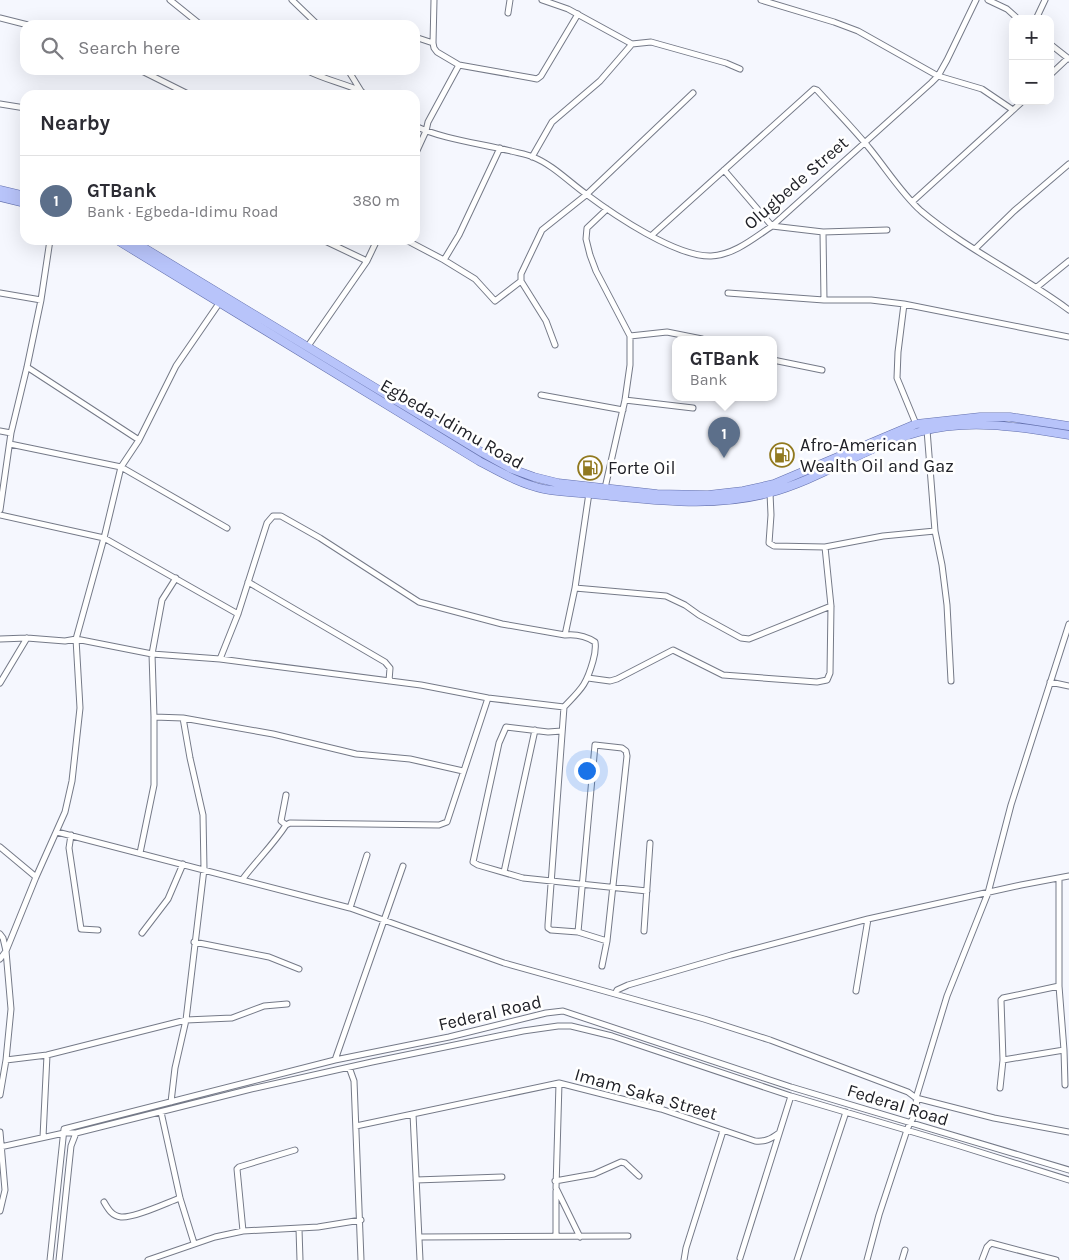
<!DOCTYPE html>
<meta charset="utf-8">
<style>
:root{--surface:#fff;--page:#f2f2f3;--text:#2b2b33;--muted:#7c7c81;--line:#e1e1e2;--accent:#91791f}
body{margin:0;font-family:Karla,sans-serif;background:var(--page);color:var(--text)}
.controls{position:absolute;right:15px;top:15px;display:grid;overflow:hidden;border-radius:10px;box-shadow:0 5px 20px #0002}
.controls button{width:45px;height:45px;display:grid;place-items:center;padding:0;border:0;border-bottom:1px solid var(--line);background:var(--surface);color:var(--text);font:25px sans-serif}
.you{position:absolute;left:586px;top:770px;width:18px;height:18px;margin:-12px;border:4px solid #fff;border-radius:50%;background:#1a73e8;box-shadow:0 0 0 8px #1a73e833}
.badge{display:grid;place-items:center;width:32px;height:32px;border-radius:50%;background:var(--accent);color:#fff;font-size:16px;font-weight:700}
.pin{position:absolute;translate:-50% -41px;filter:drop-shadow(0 1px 2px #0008)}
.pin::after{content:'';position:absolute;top:26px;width:18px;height:15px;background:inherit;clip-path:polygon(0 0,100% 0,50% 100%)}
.popup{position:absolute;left:672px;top:336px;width:105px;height:65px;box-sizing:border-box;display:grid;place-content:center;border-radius:10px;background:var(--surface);filter:drop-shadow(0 1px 4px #0005);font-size:16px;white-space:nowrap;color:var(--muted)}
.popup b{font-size:19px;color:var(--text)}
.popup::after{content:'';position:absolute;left:50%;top:100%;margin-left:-10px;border:10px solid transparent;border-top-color:var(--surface)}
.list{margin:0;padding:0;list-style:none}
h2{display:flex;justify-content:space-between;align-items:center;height:65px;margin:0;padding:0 20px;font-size:21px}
h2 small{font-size:16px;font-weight:400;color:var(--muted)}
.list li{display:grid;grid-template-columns:32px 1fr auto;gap:15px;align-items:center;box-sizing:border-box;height:90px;padding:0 20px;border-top:1px solid var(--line)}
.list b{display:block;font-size:19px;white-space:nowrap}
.list p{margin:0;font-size:16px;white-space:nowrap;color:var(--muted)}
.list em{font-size:16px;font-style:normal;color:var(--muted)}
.icon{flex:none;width:28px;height:28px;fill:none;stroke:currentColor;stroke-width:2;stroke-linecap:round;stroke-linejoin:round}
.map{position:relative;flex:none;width:1069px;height:1260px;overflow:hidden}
.search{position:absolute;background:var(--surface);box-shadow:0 5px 20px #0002;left:20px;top:20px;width:400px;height:55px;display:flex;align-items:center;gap:12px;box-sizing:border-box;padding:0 18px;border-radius:15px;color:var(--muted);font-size:19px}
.panel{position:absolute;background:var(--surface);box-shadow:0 5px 20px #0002;left:20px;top:90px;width:400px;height:155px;border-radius:15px}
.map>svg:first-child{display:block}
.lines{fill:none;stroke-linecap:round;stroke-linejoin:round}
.minor-casing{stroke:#757a88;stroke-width:7}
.primary-casing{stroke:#6471ae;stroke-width:9}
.minor{stroke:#fff;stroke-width:5}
.primary{stroke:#b8c4fa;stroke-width:8}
.labels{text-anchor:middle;stroke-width:5;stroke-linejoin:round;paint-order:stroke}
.street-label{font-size:18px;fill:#202127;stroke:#fff}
.poi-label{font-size:18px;fill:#202127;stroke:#fff;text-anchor:start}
</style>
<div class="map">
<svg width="1069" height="1260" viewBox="0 0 1069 1260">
<rect width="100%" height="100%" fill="#f5f7fe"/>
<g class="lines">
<!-- minor casing -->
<g class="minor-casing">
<path id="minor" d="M170,0L201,25
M292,0L318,25
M434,0L433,43L434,48L437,52L459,65L532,78L537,79L541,76L578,14
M542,0L568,9L632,44L651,42L726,63L740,69
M761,0L834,22L858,31L938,76L982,89L1013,110
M988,0L1007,9L1018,19
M508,13L510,0
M0,18L28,25
M1036,19L1045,0
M415,37L433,43
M1050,44L1069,59
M140,70L190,95
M306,70C323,79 342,83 361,91
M348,70L361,91L365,95
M1050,75L1068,58
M0,104L25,108
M415,126C445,140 479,143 511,151C518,153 526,154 533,157C553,165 569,182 586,194C614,215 676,257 711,256C734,255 754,238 772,226L931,83L938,76L947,60L976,0
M415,155L426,131L428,122L459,65
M532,157L552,122L600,81L632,44
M724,170L772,226L823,232L887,230
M912,202L1023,101
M823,232L824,300
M652,235L814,89L817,90C835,110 854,129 870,149C887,170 902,194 921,211C966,249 1022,275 1069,310
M323,240L367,261
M406,240L444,260L475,279L495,301L521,281V274L542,230L586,195L693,93
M975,249L1014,211L1069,164
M444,260L459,235L500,148
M521,281L546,321L555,345
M1037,287L1069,261
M0,293L41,300
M728,293L824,300H871L904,304L1069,337
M904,304L898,352L897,378L916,424
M630,336L667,332L702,339
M308,346L367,261L377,240
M773,360L822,370
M27,367L139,440
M541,395L623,410
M625,400L693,408
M927,430L935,531L942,565L947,605L951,681
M0,431L11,433
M10,444L121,467L227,528
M605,488L625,400L630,365V336L596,271L590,255L586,239L587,228L607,209
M770,493L771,515L769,543L774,546L825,547L883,536L935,531
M0,510L11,433L27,367L41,300L50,240
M0,515L104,538L238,614
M248,582L385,662L390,668L389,681
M575,588L666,596L685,605L699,615L741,638L749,639L831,606
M565,635L575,588L589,493
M0,639L27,638L65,641L76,639L152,654L220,659L421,685L488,698L564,707
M220,659L238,614L267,523L273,516H281L320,538L419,602L502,624L565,635C575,634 586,636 595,642C596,648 595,654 593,661C586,686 581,689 564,707L548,925V928L551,930L578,932L607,941L627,756L626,751L622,748L595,745L578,932
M588,678L610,681L617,679L673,650L723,675L817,682L827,680L830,673L831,606L825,547
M1050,682L1069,686
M0,683L27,638
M154,717L183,718L273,734L356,754L410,759L463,771
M562,731L548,732L506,727L499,743L473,862L478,865L523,878L647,891
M286,795L281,821L286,825
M57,832L350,908L504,963L615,994
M71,835L69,848L81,929L98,930
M0,847L36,877
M140,853L154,785V717L152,654L162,600L176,578
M504,872L535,730
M1069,876L1021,885L868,919L731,955L628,985L617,990L615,994L704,1019L770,1040L908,1092L916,1098L994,1118L1069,1132
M242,880C256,861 273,845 286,825L290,823L439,825L447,822L488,698
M350,908L367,855
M644,931L650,843
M142,933L168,899L183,864
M0,934L3,938L6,951L11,1009L6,1060L0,1095
M194,942L269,957L299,969
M0,959L6,951L36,877L65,812L72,781L80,708L76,639L104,538L121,467L139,440L176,366L220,302
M602,966L607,941
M856,991L868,919
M1064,1050L1065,1085
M6,1060L47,1055L186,1020L232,1018L264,1006L287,1004
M335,1060L403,866
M1003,1060L1064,1050L1059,986V879
M349,1067L354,1081L361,1260
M559,1083L556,1188L580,1237
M1000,1088L1003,1060L1001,1000L1003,998L1059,986
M171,1102L175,1068L186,1020L204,869L203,815L190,758L183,718
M161,1112L180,1198L194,1243
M413,1114L420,1260
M356,1126L559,1083L661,1109L755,1141C765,1142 771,1139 779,1133
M0,1132L5,1190L0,1211
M43,1137L47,1055
M0,1147L64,1133H76L251,1089L372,1062L523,1031L558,1026H571L612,1036L791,1096L957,1145L1069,1180
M416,1180L502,1177
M555,1181L594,1174L621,1162L625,1163L639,1176
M556,1191V1236
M104,1202C108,1209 112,1216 121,1217C135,1218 166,1203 180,1198
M299,1229L300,1260
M243,1231L237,1169L239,1167L295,1150
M419,1237L628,1236
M740,1258L791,1096
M50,1260L64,1129L335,1060L449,1037L546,1013L563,1011L791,1087L1069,1170
M59,1260L71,1146L76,1133
M148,1260L215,1237L243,1231L318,1227L361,1220
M684,1260L686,1248L723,1131
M797,1260L846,1112
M867,1260L879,1215L907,1130C912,1116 919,1116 916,1098L947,996L988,893L1011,805L1069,624
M902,1260L905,1250
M982,1260L987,1247L991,1243L1056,1260"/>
</g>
<!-- primary casing -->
<g class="primary-casing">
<path id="primary" d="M0,190L25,196
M0,197L25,203
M117,240L479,461C500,472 520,484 544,489C566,493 589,493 611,496C665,501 716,507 769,493C821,479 867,446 919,432C968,418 1020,427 1069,435
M131,240L483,453L512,469L534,477L558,483L657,494L708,495L743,491L774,484L916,424L980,417H1010L1069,426"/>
</g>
<!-- minor -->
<use href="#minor" class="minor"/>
<!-- primary -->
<use href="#primary" class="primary"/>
</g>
<!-- icons -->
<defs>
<g id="fuel-ring" transform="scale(1.25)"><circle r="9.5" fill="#fff" stroke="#91791f" stroke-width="1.5"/><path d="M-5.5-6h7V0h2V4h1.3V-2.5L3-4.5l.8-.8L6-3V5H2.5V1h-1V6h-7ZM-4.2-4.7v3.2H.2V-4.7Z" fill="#91791f"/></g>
</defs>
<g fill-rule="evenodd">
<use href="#fuel-ring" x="782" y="455"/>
<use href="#fuel-ring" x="590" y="468"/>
</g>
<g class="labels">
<!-- street labels -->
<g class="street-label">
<text transform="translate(796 183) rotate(-41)" y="6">Olugbede Street</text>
<text transform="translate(452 424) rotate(30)" y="6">Egbeda-Idimu Road</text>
<text transform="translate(490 1013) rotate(-13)" y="6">Federal Road</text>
<text transform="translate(646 1094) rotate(16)" y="6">Imam Saka Street</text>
<text transform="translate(898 1105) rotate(17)" y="6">Federal Road</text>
</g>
<!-- poi labels -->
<g class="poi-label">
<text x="800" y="451">Afro-American<tspan x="800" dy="21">Wealth Oil and Gaz</tspan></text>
<text x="608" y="474">Forte Oil</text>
</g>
</g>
</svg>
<div class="controls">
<button>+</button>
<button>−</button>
</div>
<div class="you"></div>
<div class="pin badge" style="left:724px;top:458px;background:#5c6f8a">1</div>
<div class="popup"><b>GTBank</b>Bank</div>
<div class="search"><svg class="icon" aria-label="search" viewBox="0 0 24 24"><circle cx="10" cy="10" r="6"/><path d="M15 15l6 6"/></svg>Search here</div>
<section class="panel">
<h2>Nearby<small></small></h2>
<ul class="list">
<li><span class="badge" style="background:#5c6f8a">1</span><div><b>GTBank</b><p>Bank · Egbeda-Idimu Road</p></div><em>380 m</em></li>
</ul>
</section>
</div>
